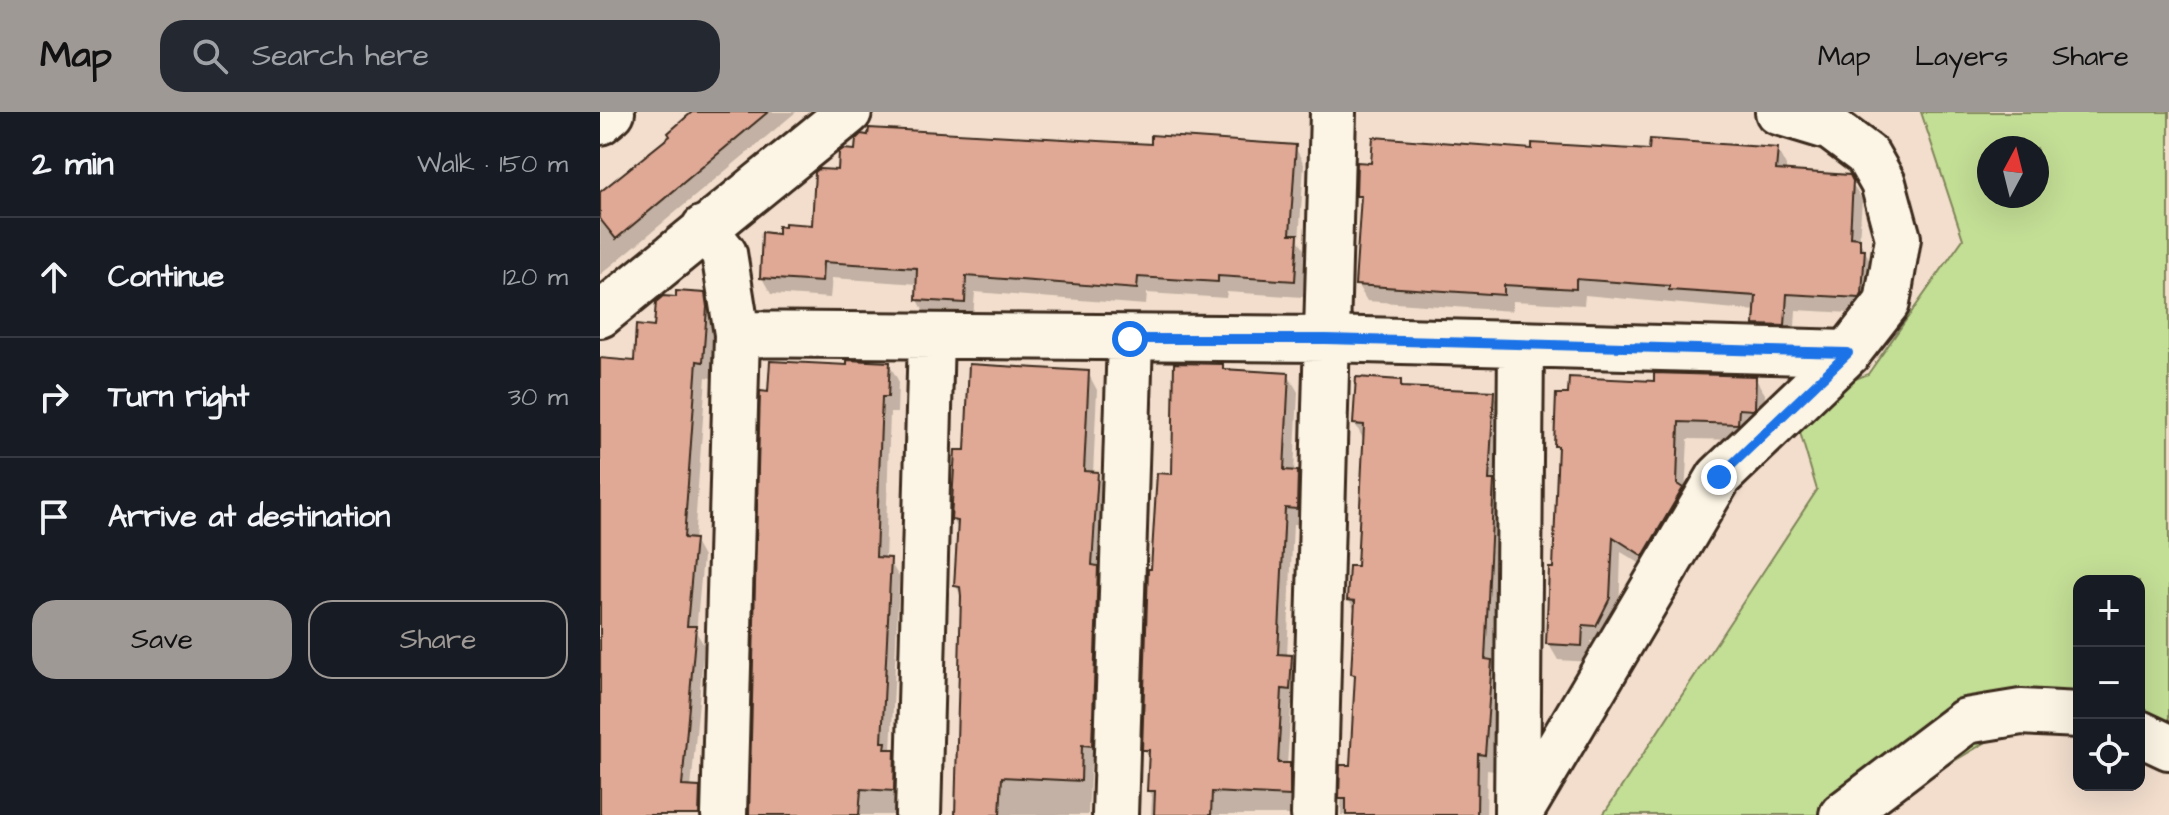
<!DOCTYPE html>
<meta charset="utf-8">
<style>
:root{--surface:#171b24;--page:#242831;--text:#f1f3f6;--muted:#9ea1a6;--line:#363941;--accent:#9f9995}
body{margin:0;font-family:"Architects Daughter",sans-serif;background:var(--page);color:var(--text)}
.controls{position:absolute;right:24px;bottom:24px;display:grid;overflow:hidden;border-radius:16px;box-shadow:0 8px 32px #0002}
.controls button{width:72px;height:72px;display:grid;place-items:center;padding:0;border:0;border-bottom:2px solid var(--line);background:var(--surface);color:var(--text);font:40px sans-serif}
.compass{position:absolute;left:1377px;top:24px;width:72px;height:72px;border-radius:50%;background:var(--surface);box-shadow:0 8px 32px #0002;rotate:7deg}
.stop{position:absolute;width:24px;height:24px;margin:-18px;border:6px solid #1a73e8;border-radius:50%;background:#fff}
.stop.end{background:#1a73e8;border-color:#fff;box-shadow:0 2px 8px #0008}
.list{margin:0;padding:0;list-style:none}
h2{display:flex;justify-content:space-between;align-items:center;height:104px;margin:0;padding:0 32px;font-size:34px}
h2 small{font-size:26px;font-weight:400;color:var(--muted)}
.list li{display:grid;grid-template-columns:52px 1fr auto;gap:24px;align-items:center;box-sizing:border-box;height:120px;padding:0 32px;border-top:2px solid var(--line)}
.list b{display:block;font-size:30px;white-space:nowrap}
.list em{font-size:26px;font-style:normal;color:var(--muted)}
.actions{display:flex;gap:16px;padding:24px 32px}
.actions a{flex:1;padding:18px 0;border:2px solid var(--accent);border-radius:24px;text-align:center;font-size:28px;color:var(--accent)}
.actions .main{background:var(--accent);color:#111}
.icon{flex:none;width:44px;height:44px;fill:none;stroke:currentColor;stroke-width:2;stroke-linecap:round;stroke-linejoin:round}
.map{position:relative;flex:none;width:1569px;height:703px;overflow:hidden}
header{display:flex;align-items:center;gap:48px;box-sizing:border-box;height:112px;padding:0 40px;background:var(--accent);color:#111}
header strong{font-size:38px}
nav{display:flex;gap:44px;margin-inline-start:auto;font-size:28px}
.search{width:560px;height:72px;background:var(--page);display:flex;align-items:center;gap:20px;box-sizing:border-box;padding:0 28px;border-radius:24px;color:var(--muted);font-size:30px}
main{display:flex}
aside{flex:1;background:var(--surface)}
.map>svg:first-child{display:block}
.green{fill:#c3de95;stroke:#7f845a;stroke-width:2;fill-rule:evenodd}
.shadow{fill:#0003}
.building{fill:#dfa996;stroke:#3b2a1e;stroke-width:2}
.lines{fill:none;stroke-linecap:round;stroke-linejoin:round}
.minor-casing{stroke:#3b2a1e;stroke-width:50}
.minor{stroke:#fcf5e5;stroke-width:44}
.route{stroke:#1a73e8;stroke-width:10}
</style>
<header>
<strong>Map</strong>
<div class="search"><svg class="icon" aria-label="search" viewBox="0 0 24 24"><circle cx="10" cy="10" r="6"/><path d="M15 15l6 6"/></svg>Search here</div>
<nav><a>Map</a><a>Layers</a><a>Share</a></nav>
</header>
<main>
<aside>
<h2>2 min<small>Walk · 150 m</small></h2>
<ul class="list">
<li><svg class="icon" aria-label="ahead" viewBox="0 0 24 24"><path d="M12 20V5M6 11l6-6 6 6"/></svg><div><b>Continue</b></div><em>120 m</em></li>
<li><svg class="icon" aria-label="right" viewBox="0 0 24 24"><path d="M7 20v-9h11M14 6l5 5-5 5"/></svg><div><b>Turn right</b></div><em>30 m</em></li>
<li><svg class="icon" aria-label="arrive" viewBox="0 0 24 24"><path d="M6 21V4h12l-3 4 3 4H6"/></svg><div><b>Arrive at destination</b></div></li>
</ul>
<div class="actions"><a class="main">Save</a><a>Share</a></div>
</aside>
<div class="map">
<svg width="1569" height="703" viewBox="0 0 1569 703">
<rect width="100%" height="100%" fill="#f3decd"/>
<filter id="ink" filterUnits="userSpaceOnUse"><feTurbulence type="fractalNoise" baseFrequency=".0125" numOctaves="2"/><feDisplacementMap in="SourceGraphic" scale="16" xChannelSelector="R" yChannelSelector="G"/><feConvolveMatrix kernelMatrix="1 2 1 2 8 2 1 2 1" color-interpolation-filters="sRGB"/></filter>
<g filter="url(#ink)">
<!-- green -->
<path class="green" d="M1321,0H1569V632L1539,612V469H1479V575L1263,703H1003L1217,378L1192,293L1268,262L1363,127ZM1389,36H1437V84H1389Z"/>
<!-- shadow -->
<path class="shadow" d="M95,0H196L0,163V83L72,25Z
M552,34L695,35L704,52L699,129L706,141L703,185L627,180L626,186L547,181L546,193L375,180L373,207L327,205L318,188L319,172L232,166L230,186L171,182L162,166L180,124L187,117L214,115L240,60Z
M1177,37L1186,54V61L1248,65L1262,88L1259,128L1274,156L1269,202L1196,198L1194,230L1166,229L1156,213L1157,199L985,183L984,193L913,189L912,199L767,189L757,172L762,91L758,83L934,39Z
M104,183L114,200L116,213L111,266L106,265L94,429L103,445L96,520L104,533L91,677H99L108,694V703H0V248L36,251L56,217Z
M289,252L298,268L297,301H290L285,448H289L299,465L291,639L303,656L297,703H151L170,282L249,255Z
M622,254L625,259L688,263L698,280L694,361H697L707,378L706,413L693,412L687,544L690,545L700,561L699,594H691L687,653L699,670L698,703H551L552,685L549,678L550,647L544,637L553,459L574,365Z
M488,261L497,278L493,362H496L506,379L501,650L491,649L488,703H356L363,486L356,474L359,418L353,408L367,340Z
M1155,266L1165,282L1164,313L1146,328L1088,327L1085,384L1053,459L1021,440L1019,504L1006,530L991,529L990,550L958,548L948,531L955,458L960,340L956,333L1056,271Z
M800,270L805,277L893,281L902,298L903,387L894,556L900,566L894,659L887,658L886,703H741L742,655H751L757,568L753,562L756,500L749,488L759,456L765,330L755,312Z"/>
<!-- building -->
<path class="building" d="M92,0H168L16,127L0,107V80L70,24L68,21Z
M269,16L551,32V23L696,33L690,122H698L695,169L618,164V170L538,165L537,177L366,164L365,191L316,188L317,156L223,150L222,170L160,166L162,120L178,122V114L185,115V111L212,113L215,60L219,57L238,58L239,40L243,37L255,38L256,27L261,22L268,23Z
M773,25L932,37V31L1049,38L1050,27L1178,36L1176,58L1250,63L1253,69L1250,125L1260,126V137H1265L1262,182L1260,186L1187,182L1185,214L1154,213L1156,184L1069,178V174L976,167V177L904,173V183L755,173L761,84H756L757,50L771,51Z
M76,179L105,181L107,195L103,250L97,249L84,426L95,427L87,514H96L82,674L100,675L99,703H0V246L34,249L36,213L54,215L56,190L63,184L76,185Z
M247,248L290,250L288,285H282L276,445L291,446L282,630H286L285,637H295L294,679L261,677L259,703H149L160,279L168,280L170,249L247,253Z
M574,251L623,252V257L689,261L684,358L698,359L697,397L685,396L678,542L692,543L690,578L682,577L678,651H690V684L612,680L611,703H554L555,679H547L549,638H542L548,457H551L557,361L572,362Z
M369,252L489,259L484,359L498,360L492,453L498,454L492,634L482,633L481,669L402,665L400,703H355L361,484L360,475L354,474L358,409L351,408L355,338H365Z
M1054,261L1156,264L1155,296L1153,298L1139,297L1138,312L1079,310L1077,372L1083,376L1043,444L1013,425L1010,486L996,514L983,513L982,534L946,532L949,456H953L958,334H954L956,282H968L969,265L1054,269Z
M756,265L801,268V275L894,279L889,368H894L885,547L892,548L885,643L878,642L877,703H746V687H739L740,653H750L755,563L751,562L755,489L747,488L749,454H757L764,313L753,312Z"/>
<g class="lines">
<!-- minor casing -->
<g class="minor-casing">
<path id="minor" d="M0,10L12,0
M104,116L124,141L137,222L124,703
M0,203L249,0
M137,222L726,227L1248,241
M1539,621L1569,635
M917,701L921,232
M318,703L331,224
M515,703L530,227
M714,703L733,0
M919,703L1119,365L1248,241L1287,191L1298,126L1283,71L1267,43L1231,16L1178,0
M1242,703L1366,609L1421,600L1479,603"/>
</g>
<!-- minor -->
<use href="#minor" class="minor"/>
</g>
</g>
<g class="lines" filter="url(#ink)">
<!-- route -->
<path class="route" d="M530,227H726L1248,241L1119,365"/>
</g>
</svg>
<div class="controls">
<button>+</button>
<button>−</button>
<button><svg class="icon" aria-label="locate" viewBox="0 0 24 24"><circle cx="12" cy="12" r="6"/><path d="M12 2v4M12 18v4M2 12h4M18 12h4"/></svg></button>
</div>
<svg class="compass" viewBox="-18 -18 36 36"><path d="M0-13l5 13h-10z" fill="#e53935"/><path d="M0 13l5-13h-10z" fill="#9ea1a6"/></svg>
<div class="stop" style="left:530px;top:227px"></div>
<div class="stop end" style="left:1119px;top:365px"></div>
</div>
</main>
